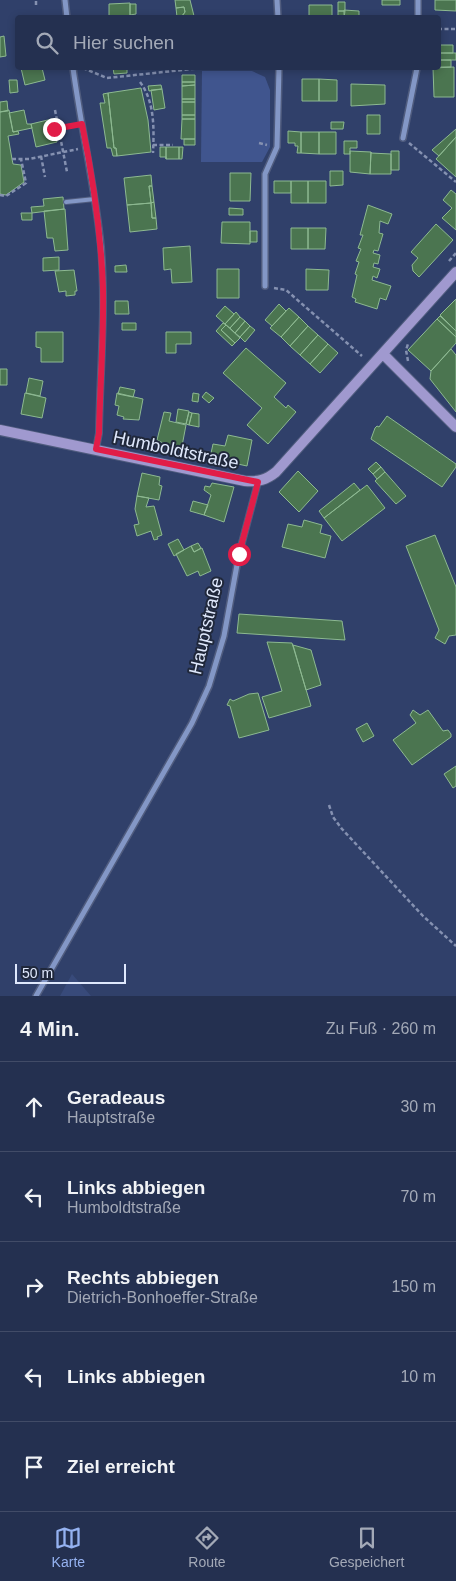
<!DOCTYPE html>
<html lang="de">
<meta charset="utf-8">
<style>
:root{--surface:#243050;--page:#2c3857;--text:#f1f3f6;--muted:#a3a9b7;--line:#414b67;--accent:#95b2f1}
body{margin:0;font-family:Helvetica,sans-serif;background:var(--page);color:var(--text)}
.scale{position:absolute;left:15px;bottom:12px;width:111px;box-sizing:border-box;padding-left:5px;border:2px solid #dfe8fc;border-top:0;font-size:14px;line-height:18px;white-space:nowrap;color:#dfe8fc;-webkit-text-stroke:4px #20283b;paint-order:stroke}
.stop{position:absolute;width:15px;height:15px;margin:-11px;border:4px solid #e11d48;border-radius:50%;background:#fff}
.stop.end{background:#e11d48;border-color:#fff;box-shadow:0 1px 5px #0008}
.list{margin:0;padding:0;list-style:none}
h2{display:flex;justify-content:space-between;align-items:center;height:65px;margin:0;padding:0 20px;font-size:21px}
h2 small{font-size:16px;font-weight:400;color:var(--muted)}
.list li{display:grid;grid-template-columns:32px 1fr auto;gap:15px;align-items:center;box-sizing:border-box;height:90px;padding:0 20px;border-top:1px solid var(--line)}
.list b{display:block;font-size:19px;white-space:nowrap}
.list p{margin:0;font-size:16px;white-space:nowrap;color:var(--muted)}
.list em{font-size:16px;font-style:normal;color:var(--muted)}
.icon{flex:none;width:28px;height:28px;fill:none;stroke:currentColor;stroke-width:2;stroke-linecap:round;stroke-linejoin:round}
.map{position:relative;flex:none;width:456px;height:996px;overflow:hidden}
.search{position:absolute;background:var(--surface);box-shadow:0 2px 8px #0003;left:15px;right:15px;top:15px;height:55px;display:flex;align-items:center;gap:12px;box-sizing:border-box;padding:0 18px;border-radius:5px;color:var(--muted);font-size:19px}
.sheet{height:515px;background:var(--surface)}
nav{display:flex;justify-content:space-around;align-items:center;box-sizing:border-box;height:70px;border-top:1px solid var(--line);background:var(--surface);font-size:14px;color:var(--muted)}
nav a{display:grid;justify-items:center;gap:2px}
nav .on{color:var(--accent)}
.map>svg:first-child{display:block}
.built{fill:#384a7a}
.green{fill:#40558e}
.building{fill:#4b7550;stroke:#8db991}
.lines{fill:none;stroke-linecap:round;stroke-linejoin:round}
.lane-casing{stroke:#505c7e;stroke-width:6}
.street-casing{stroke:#505c7e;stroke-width:8}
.secondary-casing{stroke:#505c7e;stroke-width:12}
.path{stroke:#8591b1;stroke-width:2.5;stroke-dasharray:4 2.5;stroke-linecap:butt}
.lane{stroke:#8397c6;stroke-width:4}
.street{stroke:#8397c6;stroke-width:5}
.secondary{stroke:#a099cf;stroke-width:10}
.route{stroke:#e11d48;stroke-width:6}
.labels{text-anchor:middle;stroke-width:4;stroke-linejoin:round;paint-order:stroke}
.street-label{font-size:18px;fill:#dfe8fc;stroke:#20283b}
</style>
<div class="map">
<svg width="456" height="996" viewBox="0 0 456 996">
<rect width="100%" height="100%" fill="#30406a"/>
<!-- built -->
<path class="built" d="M72,974L91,996H60Z"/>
<!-- green -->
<path class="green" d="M202,71H252L265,77L270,90V147L262,162H201Z"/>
<!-- building -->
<path class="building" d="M175,0H190L194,16H182L185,12L184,7L176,8Z
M382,0H400V5H382Z
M435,0H456V11L435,10Z
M338,2H345V11H338Z
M130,3V18H109V4Z
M130,4H136V14L130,15Z
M309,5H332V18H309Z
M184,7L185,12L182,16L177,17L176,8Z
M344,10L359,11V18H344Z
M338,11H345L344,18H338Z
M4,36L6,56L0,57V37Z
M439,45H453V53H439Z
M439,53H456V60H439Z
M439,60H451V67H439Z
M454,67V97H434L433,68Z
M21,68H42L45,80L25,85Z
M113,68H127V73L114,74Z
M182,75H195V82H182Z
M302,79H319V101H302Z
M319,79L337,80V101H319Z
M9,80H17L18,92L10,93Z
M182,82H195V85L182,86Z
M351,84L385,85V104L351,106Z
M161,85L162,89L149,91L148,86Z
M195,85V99H182V86Z
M141,88L148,120L151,152L117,156L116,148H114L108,93Z
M162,89L165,108L154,110L151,90Z
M108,93L114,148H116L117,156H113L111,148H107L100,103H105L103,94Z
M182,99H195V102H182Z
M7,101L8,111L0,112V102Z
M182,102H195V115H182Z
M9,110L13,132L18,131L19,134L8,136L12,159L13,164L21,165L24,182L6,195L0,194V112Z
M24,110L27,124H31L32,128L13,132L9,113Z
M182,115H195V119H182Z
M367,115H380V134H367Z
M52,119L57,142L36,147L31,124Z
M182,119H195V139H181Z
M331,122H344L343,129H331Z
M456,129V137L439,156L432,150Z
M288,131L301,132V153H297L298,146H295V143H288Z
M301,132H319V154L301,153Z
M319,132H336V154H319Z
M456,137V177L436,159Z
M184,139H195V145H184Z
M344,141H357V148H350V154H344Z
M160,147H166V159V157H160Z
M166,147H179V159H166Z
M179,147H183L182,159H179Z
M350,151L371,152L370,174L350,172Z
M391,151H399V170H391Z
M371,152V153L391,154V174H370Z
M330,171H343V185L330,186Z
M230,173H251L250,201H230Z
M151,175L152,186H149L151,203L127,205L124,178Z
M274,181H291V193H274Z
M291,181H308V203H291Z
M308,181H326V203H308Z
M149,186H152L154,202L151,203Z
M451,190L456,194V230L442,218L452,208L443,200Z
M63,197L64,209L32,213L31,207L44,206L43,199Z
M154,202L156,218H152L151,203Z
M151,203L152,218H156L157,229L130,232L127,205Z
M368,205L392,214L388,224L380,221L379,233L383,234L378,251L374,250L373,253L380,255L378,264L374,263L373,267L380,269L377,278L373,276L372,280L391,286L386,300L380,298L377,309L355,302L356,299L352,297L357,275L355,274L359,262L356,261L361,249L358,248L363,235H360Z
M229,208L243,209V215H229Z
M65,209L68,250L55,251L53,238H47L44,211Z
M21,213H32V220H22Z
M222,222H250V244L221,243Z
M436,224L453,240L419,277L413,271L412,265L418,258L411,252Z
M291,228H308V249H291Z
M308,228H326L325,249H308Z
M250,231H257V242H250Z
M190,246L192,282L172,283L171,269L164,270L163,248Z
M59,257V270L43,271V258Z
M126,265L127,272H115V266Z
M217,269H239V298H217Z
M306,269L329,270L328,290H306Z
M74,270L77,291H75V295L66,296V291L59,292L55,271Z
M456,299V331L440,315Z
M115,301H128L129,314H115Z
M279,304L286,311L272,326L265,320Z
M225,306L234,314L225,324L216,316Z
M289,308L299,317L281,337L270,328Z
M236,312L240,317L230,328L225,324Z
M440,316L456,331V337L437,319Z
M240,317L245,321L235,333L230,328Z
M299,317L308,326L290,346L281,337Z
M437,319L456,337V343L431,371L408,350Z
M245,321L250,326L240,337L235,333Z
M122,323H136V330H122Z
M223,323L226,325L221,330L235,343L232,346L216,331Z
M226,325L240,338L235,343L221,330Z
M250,326L255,330L245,342L240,337Z
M308,326L318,335L300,355L290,346Z
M36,332H63V362H41V348L36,347Z
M166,332H191V344H176V353H166Z
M318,335L328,344L310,364L300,355Z
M328,344L338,353L320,373L310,364Z
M246,348L286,383L274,397L286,408L288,405L296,412L268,444L247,425L262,408L223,373Z
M451,349L456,355V412L430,379L431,371Z
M0,369H7V385H0Z
M29,378L43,381L40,396L26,393Z
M120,387L135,390L133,397L118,394Z
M206,392L214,398L209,403L202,397Z
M25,393L46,398L42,418L21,414Z
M117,393L143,399L139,420L123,419L124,417L117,415L119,406L115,405Z
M193,393L199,394L198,402L192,401Z
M178,409L189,411L186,424L176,422Z
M164,412L171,413L169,421L186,425L182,446L167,445L157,440Z
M189,412L192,413L189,425L186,424Z
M192,413L199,414V427L189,425Z
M387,416L456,464V467L442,487L371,439L375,428L377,426L379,427Z
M228,435L252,440L247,466L210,458L213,444L225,446Z
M376,462L381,467L373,474L368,469Z
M381,467L385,472L377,479L373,474Z
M298,471L318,491L299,512L279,492Z
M385,472L406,496L396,504L375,481Z
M142,473L160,477L159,485L162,486L159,500L137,496Z
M212,483L234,487L224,522L204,515L211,495L204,490L205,486L210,487Z
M354,483L360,490L324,518L319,511Z
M367,485L385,508L342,541L324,518Z
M137,496L149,498L146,507L154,506L162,535L157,537L158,539L154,540L151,531L137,536L134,525L139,524L135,509Z
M193,501L208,505L204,515L190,511Z
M304,520L322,525L320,533L331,536L325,558L282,547L288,524L302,527Z
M435,535L456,587V635L449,636L445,644L435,638L439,630L406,546Z
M178,539L184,550L174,556L168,544Z
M198,543L201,548L194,552L191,546Z
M191,546L194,552L202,548L211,571L200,576L198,571L187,576L176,554Z
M239,614L342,621L345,640L237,633Z
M267,642L292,643L311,706L269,718L262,697L282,691Z
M293,645L311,650L321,685L306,690Z
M258,693L269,730L239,738L230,706L227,705L230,699L233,701L249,694Z
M413,710L420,715L428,710L443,731L448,730L451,734V737L412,765L393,740L416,723L410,715Z
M367,723L374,736L363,742L356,729Z
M456,766V786L453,788L444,774Z"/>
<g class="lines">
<!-- lane casing -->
<g class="lane-casing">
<path id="lane" d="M66,202L95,199"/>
</g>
<!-- street casing -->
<g class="street-casing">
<path id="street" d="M65,0L67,18
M277,0L278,18
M418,18V0
M73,68C81,128 95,187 101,247C106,309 100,372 99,433L96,449
M403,138L417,68
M265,286V174L277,147L279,68
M36,996L192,723L209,686L224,636L239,554L258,482"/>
</g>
<!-- secondary casing -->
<g class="secondary-casing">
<path id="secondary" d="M383,354L456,427
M0,430L245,481C258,482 266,480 276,472L456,272"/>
</g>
<!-- path -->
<path class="path" d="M36,5V0
M438,29H456
M83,68L107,78L201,68
M140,82C155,102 154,129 153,153
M55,110L67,172
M54,129L72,126
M259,143L267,145
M409,143L456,182
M153,145H173
M41,156L45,177
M12,159H29L78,149
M0,195L6,196L26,183L21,159
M449,261L456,253
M274,288L286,290L362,356
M408,361L406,350L408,344
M329,805L333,817L342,829L423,916L456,946"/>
<!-- lane -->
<use href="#lane" class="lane"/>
<!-- street -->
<use href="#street" class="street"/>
<!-- secondary -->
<use href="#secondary" class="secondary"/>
</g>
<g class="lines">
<!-- route -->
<path class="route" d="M54,129L82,124C93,178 101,233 103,288C104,336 100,385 99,433L96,449L258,482L239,554"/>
</g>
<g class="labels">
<!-- street labels -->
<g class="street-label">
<text transform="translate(176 450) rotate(12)" y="6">Humboldtstraße</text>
<text transform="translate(206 626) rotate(-77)" y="6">Hauptstraße</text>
</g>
</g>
</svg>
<div class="scale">50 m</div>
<div class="stop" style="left:239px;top:554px"></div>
<div class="stop end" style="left:54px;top:129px"></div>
<div class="search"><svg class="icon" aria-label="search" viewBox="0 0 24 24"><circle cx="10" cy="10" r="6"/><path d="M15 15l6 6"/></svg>Hier suchen</div>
</div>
<section class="sheet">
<h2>4 Min.<small>Zu Fuß · 260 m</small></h2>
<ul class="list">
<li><svg class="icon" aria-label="ahead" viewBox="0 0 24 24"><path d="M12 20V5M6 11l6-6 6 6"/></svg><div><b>Geradeaus</b><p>Hauptstraße</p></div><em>30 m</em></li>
<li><svg class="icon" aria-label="left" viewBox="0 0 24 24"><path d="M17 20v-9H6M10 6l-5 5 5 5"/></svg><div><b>Links abbiegen</b><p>Humboldtstraße</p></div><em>70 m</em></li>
<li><svg class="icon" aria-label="right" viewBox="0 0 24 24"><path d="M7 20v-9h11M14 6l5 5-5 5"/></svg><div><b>Rechts abbiegen</b><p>Dietrich-Bonhoeffer-Straße</p></div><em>150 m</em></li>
<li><svg class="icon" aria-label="left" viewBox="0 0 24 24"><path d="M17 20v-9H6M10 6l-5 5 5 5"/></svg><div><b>Links abbiegen</b></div><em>10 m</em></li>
<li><svg class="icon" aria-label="arrive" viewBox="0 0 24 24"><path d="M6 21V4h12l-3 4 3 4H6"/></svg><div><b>Ziel erreicht</b></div></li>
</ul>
</section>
<nav>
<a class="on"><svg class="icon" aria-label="map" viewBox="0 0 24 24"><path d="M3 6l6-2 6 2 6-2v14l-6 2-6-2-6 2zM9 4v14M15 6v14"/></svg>Karte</a>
<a><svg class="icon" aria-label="directions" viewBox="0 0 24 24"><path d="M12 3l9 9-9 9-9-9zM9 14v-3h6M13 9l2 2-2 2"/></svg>Route</a>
<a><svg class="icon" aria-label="saved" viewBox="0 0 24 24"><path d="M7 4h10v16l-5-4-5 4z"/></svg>Gespeichert</a>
</nav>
